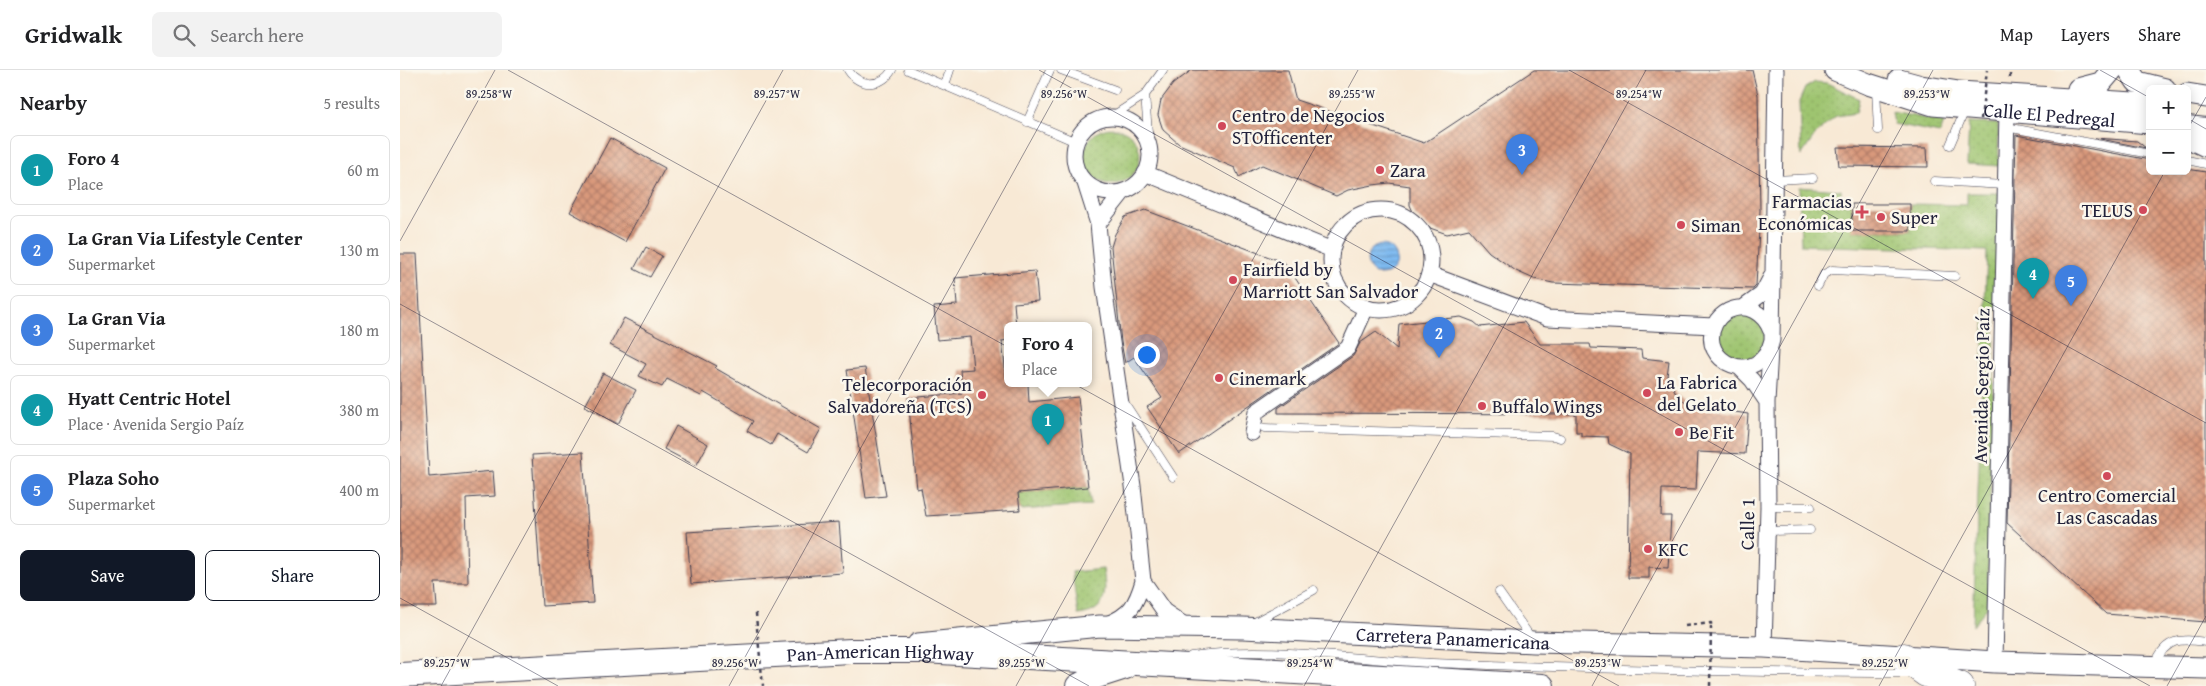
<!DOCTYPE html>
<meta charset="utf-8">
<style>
:root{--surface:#fff;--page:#f2f2f2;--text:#202124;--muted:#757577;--line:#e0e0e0;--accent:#111827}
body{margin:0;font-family:"Gentium Book Plus",serif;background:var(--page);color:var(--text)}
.controls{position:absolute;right:15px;top:15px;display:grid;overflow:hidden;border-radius:8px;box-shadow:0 2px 12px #0003}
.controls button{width:45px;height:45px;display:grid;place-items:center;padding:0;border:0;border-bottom:1px solid var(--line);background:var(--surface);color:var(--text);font:25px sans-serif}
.you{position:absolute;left:746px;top:284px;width:18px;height:18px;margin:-12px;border:4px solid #fff;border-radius:50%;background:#1a73e8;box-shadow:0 0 0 8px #1a73e833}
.badge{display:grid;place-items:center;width:32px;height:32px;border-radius:50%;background:var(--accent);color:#fff;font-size:16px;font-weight:700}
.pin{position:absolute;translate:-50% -41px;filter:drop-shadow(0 1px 2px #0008)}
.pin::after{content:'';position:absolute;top:26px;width:18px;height:15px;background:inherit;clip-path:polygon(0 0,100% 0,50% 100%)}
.popup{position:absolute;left:604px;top:252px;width:88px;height:65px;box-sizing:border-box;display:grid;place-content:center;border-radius:8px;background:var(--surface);filter:drop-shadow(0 1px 4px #0005);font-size:16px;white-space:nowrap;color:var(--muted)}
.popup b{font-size:19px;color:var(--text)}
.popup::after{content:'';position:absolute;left:50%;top:100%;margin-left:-10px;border:10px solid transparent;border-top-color:var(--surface)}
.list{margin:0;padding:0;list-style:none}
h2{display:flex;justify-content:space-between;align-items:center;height:65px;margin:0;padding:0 20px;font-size:21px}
h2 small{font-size:16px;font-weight:400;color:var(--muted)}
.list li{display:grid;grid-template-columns:32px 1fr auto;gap:15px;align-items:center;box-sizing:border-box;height:70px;margin:0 10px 10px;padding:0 10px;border:1px solid var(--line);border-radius:8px}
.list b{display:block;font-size:19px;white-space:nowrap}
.list p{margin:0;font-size:16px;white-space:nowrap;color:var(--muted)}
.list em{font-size:16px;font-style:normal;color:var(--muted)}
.actions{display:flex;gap:10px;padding:15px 20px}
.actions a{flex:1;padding:11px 0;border:1px solid var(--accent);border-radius:8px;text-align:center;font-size:18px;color:var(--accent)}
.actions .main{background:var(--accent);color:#fff}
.icon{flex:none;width:28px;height:28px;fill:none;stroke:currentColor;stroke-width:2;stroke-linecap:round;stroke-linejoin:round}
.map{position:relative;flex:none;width:1806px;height:616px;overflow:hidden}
header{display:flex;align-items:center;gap:30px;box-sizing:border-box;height:70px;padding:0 25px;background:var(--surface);border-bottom:1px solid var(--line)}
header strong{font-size:24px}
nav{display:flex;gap:28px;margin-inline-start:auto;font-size:18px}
.search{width:350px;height:45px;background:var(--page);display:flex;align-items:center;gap:12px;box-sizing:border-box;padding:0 18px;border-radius:8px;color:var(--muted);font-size:19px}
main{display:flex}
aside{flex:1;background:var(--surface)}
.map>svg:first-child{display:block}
.grass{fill:url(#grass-dots);stroke:#607355}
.water{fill:url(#water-rules);stroke:#506e96}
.building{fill:url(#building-cross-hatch)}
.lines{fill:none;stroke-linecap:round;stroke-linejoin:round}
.lane-casing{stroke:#424052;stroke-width:9}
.street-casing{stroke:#424052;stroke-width:17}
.secondary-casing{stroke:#424052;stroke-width:23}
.primary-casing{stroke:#424052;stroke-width:26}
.highway-casing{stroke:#424052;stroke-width:29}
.path{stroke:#424052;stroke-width:2.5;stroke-dasharray:4 4;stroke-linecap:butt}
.lane{stroke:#fff;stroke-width:8}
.street{stroke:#fff;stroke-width:15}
.secondary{stroke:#fff;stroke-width:21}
.primary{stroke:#fff;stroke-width:24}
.highway{stroke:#fff;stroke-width:28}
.path-bridge{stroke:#424052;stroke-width:2.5;stroke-dasharray:4 4;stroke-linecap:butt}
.ticks{fill:none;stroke:#22223b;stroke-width:1;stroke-opacity:0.45}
.poi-dot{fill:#d1495b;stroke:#fbf7ec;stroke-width:2}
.labels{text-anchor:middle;stroke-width:5;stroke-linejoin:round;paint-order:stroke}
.poi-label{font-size:19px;fill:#22223b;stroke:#fbf7ec;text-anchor:start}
.street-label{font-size:19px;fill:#22223b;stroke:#fbf7ec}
.ticks-label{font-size:12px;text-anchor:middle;fill:#22223b;stroke:#fbf7ec;stroke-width:5;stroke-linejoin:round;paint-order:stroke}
</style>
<header>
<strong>Gridwalk</strong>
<div class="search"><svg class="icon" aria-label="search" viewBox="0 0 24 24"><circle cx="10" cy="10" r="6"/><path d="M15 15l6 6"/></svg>Search here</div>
<nav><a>Map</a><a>Layers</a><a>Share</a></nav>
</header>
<main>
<aside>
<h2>Nearby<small>5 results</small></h2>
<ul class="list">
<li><span class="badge" style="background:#0f9aa8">1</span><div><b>Foro 4</b><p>Place</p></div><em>60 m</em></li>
<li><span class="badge" style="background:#3f7fe0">2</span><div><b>La Gran Via Lifestyle Center</b><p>Supermarket</p></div><em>130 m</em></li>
<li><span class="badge" style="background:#3f7fe0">3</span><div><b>La Gran Via</b><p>Supermarket</p></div><em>180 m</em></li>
<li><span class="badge" style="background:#0f9aa8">4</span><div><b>Hyatt Centric Hotel</b><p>Place · Avenida Sergio Paíz</p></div><em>380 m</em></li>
<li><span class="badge" style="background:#3f7fe0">5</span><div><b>Plaza Soho</b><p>Supermarket</p></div><em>400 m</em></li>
</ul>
<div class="actions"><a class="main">Save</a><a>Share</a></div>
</aside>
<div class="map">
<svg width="1806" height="616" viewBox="0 0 1806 616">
<defs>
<pattern id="grass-dots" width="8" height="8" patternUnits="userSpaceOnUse" patternTransform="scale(1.25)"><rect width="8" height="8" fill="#9ec46f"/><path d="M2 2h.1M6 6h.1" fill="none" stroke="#88a861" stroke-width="1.8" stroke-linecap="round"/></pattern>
<pattern id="water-rules" width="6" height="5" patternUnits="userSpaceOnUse" patternTransform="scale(1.25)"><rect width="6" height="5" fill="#7ebaf0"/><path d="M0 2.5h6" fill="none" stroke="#6797c4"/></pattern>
<pattern id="building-cross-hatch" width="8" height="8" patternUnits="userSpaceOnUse" patternTransform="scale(1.25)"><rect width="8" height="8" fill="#d9997c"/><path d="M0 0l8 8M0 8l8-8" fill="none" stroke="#b07c67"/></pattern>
</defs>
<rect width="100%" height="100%" fill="#fbf7ec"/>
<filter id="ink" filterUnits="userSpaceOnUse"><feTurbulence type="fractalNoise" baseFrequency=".02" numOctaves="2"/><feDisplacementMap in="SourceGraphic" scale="10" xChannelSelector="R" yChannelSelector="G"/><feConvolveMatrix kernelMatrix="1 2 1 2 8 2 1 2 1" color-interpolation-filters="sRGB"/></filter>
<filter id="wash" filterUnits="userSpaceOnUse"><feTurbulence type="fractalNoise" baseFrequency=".0096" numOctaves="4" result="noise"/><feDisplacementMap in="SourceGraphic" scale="20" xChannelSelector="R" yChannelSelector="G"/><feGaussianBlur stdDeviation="1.12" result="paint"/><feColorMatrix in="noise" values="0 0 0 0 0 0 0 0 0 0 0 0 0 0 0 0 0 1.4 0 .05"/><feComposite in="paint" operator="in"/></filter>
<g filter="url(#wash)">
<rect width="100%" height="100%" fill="#f8e9d5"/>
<!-- grass -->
<path class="grass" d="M1415,12L1427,13L1459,29L1456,43L1436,46L1416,64L1401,86L1399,32L1405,18Z
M1492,42L1544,52L1540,63L1494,54Z
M1569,53L1598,54L1599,96L1567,94Z
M684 86a28 28 0 1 1 56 0a28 28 0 1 1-56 0Z
M1399,117L1441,120V134H1452L1453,161H1510V134L1567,135V123H1599L1587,537L1573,556L1587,181L1401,175Z
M1319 267a23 23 0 1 1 46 0a23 23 0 1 1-46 0Z
M688,417L691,435L620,440L618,423Z
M703,499C707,524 707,542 678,545L672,502Z"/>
<!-- water -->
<path class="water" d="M967 190a15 15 0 1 1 30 0a15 15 0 1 1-30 0Z"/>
<g id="blocks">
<!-- building -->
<path class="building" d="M792,0H888L896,30L1024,73L1134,0H1352L1358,25L1360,140L1356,216L1353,219L1153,213L1134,209L1116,201L1089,182L1069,159L1047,164L1030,158L1014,144L1010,135V116L989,113L973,115L948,120L936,126L862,95L839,107L835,98L779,74L763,60L758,45L761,30L773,14Z
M1616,65L1750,90V101H1787V99L1806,102V552L1706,544L1607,453Z
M210,68L265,98L225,172L170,142Z
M1695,68L1737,71L1746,78Z
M1437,77L1527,78L1528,97L1439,96Z
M1452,134H1510V161H1452Z
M745,140L885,193L939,273L779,384L747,337L762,328L734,287L725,293L721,272L711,177L715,164L725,147Z
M246,177L262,186L250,207L234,199Z
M0,184H17L29,407L93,401L95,426L66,428L68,513H35L37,537H0Z
M635,201L638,231L614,233L616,256H608V270L602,271L607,313L628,314L629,332L678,327L688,417L618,423L620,440L526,446L521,418L517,419L508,328L562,323L560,300L573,299L570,267L537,270L534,237L557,235L555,208Z
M1061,247L1074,252L1080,257L1124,252L1140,274H1190L1191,278L1241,280L1242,288L1269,291L1267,306L1277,325L1289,335L1348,344L1345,384L1298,382L1296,420L1262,419L1261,446H1271L1268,498L1249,497V508H1228L1230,384L1209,374L1208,367L1181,366V362H1176V344L878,343V338L953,286L960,273L976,262L997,279L999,254Z
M224,248L317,296L315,298L421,359L408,382L377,364L371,375L347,361L353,351L303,322L301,326L267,309L262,317L239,306L246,294L210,275Z
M465,298L486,426L466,428L447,300Z
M203,303L236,320L218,354L185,336Z
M276,356L308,374L296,396L264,379Z
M183,382L193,533L142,536L132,385Z
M439,452L443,503L291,514L287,462Z"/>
</g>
</g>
<g filter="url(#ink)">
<use href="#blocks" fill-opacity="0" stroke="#424052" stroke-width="1"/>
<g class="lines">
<!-- lane casing -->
<g class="lane-casing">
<path id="lane" d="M448,0C459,17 481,18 492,0
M508,0L676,72
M661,0L715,20
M545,15L550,0
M1476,19L1478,60
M745,25L749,75
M711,47L745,25L763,0
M627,52L650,0
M1606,57L1750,84
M1550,75L1565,40
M1787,90L1806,94
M1375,110L1413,108
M1534,111L1605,115
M1418,216L1424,204L1432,200L1555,206
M724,332L773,407
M864,358L1153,366L1160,368
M1368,437H1411
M1368,461L1410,460
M1099,522L1132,569
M853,553L914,520
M791,586C870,575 953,590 1032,593C1192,599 1352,603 1511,603
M1755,594C1766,567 1781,569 1806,572"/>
</g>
<!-- street casing -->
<g class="street-casing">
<path id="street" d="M674 85a38 38 0 1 1 76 0a38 38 0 1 1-76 0Z
M745,103L932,180
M685,113L698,154L704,217L733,416L743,511C736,535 730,545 707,554
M931 190a50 50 0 1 1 100 0a50 50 0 1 1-100 0Z
M698,154L724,121
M1029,204L1147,248L1314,256
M1344,237L1362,224L1371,207
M1371,261C1364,243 1347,232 1328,241C1322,244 1318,248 1315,254C1296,292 1360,320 1372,270L1376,0
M1339,297L1352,310L1367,332
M852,363L856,342L948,278L966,238
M743,511L764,541L786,556
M1364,577L1368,437L1367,332L1370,280
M1595,592L1607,41"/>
</g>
<!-- secondary casing -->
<g class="secondary-casing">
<g id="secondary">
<path id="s1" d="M1435,0L1468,14L1533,35L1750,53"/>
<path d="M1729,0L1737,12L1765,19"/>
<path d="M1499,10L1521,16L1559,22L1750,34"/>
<path d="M1678,19L1701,13L1712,0"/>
<path d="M1787,24L1806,27"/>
<path d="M1787,67L1806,76"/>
<path id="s2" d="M518,574L700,556L843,558L1134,572L1364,577L1595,592L1806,598"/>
</g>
</g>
<!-- primary casing -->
<g class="primary-casing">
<g id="primary">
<path d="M1787,58L1806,60"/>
<path id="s3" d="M0,605L451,581H523L1142,616"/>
<path d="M678,616L697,606L725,597"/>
</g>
</g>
<!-- highway casing -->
<g class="highway-casing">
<path id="highway" d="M1504,587L1526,603L1560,616"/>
</g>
<!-- path -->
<path class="path" d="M1610,8V0
M356,543L357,558
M1285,556L1311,553V557"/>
<!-- lane -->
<use href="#lane" class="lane"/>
<!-- street -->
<use href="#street" class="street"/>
<!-- secondary -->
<use href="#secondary" class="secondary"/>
<!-- primary -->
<use href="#primary" class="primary"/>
<!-- highway -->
<use href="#highway" class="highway"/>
<!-- path-bridge -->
<path class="path-bridge" d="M1581,49L1587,0
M357,558L363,616
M1310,616L1311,557"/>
</g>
</g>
<!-- ticks -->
<path class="ticks" d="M108,0L1219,616M639,0L1750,616M1169,0L1806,353M1700,0L1750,28M1787,48L1806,59M1787,60L1806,27M0,171L95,0M0,234L689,616M0,528L158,616M41,616L383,0M329,616L670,0M616,616L958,0M904,616L1246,0M1192,616L1533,0M1479,616L1765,101M1767,616L1806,546"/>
<!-- markers -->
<g class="poi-dot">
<circle cx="822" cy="56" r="5"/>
<circle cx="980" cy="100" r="5"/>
<circle cx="1743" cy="140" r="5"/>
<path d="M1459.5 134.5h5v5h5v5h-5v5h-5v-5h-5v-5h5z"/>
<circle cx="1481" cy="147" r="5"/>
<circle cx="1281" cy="155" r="5"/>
<circle cx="833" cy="210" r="5"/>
<circle cx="819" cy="308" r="5"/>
<circle cx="1247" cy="323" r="5"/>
<circle cx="582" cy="325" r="5"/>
<circle cx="1082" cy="336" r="5"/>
<circle cx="1279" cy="362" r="5"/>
<circle cx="1707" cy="406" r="5"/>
<circle cx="1248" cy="479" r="5"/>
</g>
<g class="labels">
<!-- poi labels -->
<g class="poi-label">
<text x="832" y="52">Centro de Negocios<tspan x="832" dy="22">STOfficenter</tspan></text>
<text x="990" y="107">Zara</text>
<text x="1452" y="138" text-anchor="end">Farmacias<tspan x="1452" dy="22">Económicas</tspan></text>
<text x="1733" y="147" text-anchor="end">TELUS</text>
<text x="1491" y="154">Super</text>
<text x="1291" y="162">Siman</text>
<text x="843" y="206">Fairfield by<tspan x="843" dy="22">Marriott San Salvador</tspan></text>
<text x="829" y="315">Cinemark</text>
<text x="1257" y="319">La Fabrica<tspan x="1257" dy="22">del Gelato</tspan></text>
<text x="572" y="321" text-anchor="end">Telecorporación<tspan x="572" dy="22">Salvadoreña (TCS)</tspan></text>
<text x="1092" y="343">Buffalo Wings</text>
<text x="1289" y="369">Be Fit</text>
<text x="1707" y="432" text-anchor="middle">Centro Comercial<tspan x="1707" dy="22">Las Cascadas</tspan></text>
<text x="1258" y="486">KFC</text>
</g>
<!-- street labels -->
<g class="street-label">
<text dy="7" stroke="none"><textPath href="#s1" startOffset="221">Calle El Pedregal</textPath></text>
<text transform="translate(1581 316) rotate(-89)" y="7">Avenida Sergio Paíz</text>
<text transform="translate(1347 454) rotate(-89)" y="7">Calle 1</text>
<text dy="7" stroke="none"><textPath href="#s2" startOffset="536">Carretera Panamericana</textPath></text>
<text dy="7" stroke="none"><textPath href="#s3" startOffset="481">Pan-American Highway</textPath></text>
</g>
</g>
<g class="ticks-label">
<text x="89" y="28">89.258°W</text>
<text x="377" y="28">89.257°W</text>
<text x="664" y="28">89.256°W</text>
<text x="952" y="28">89.255°W</text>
<text x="1239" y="28">89.254°W</text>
<text x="1527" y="28">89.253°W</text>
<text x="47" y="597">89.257°W</text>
<text x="335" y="597">89.256°W</text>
<text x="622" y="597">89.255°W</text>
<text x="910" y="597">89.254°W</text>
<text x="1198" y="597">89.253°W</text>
<text x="1485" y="597">89.252°W</text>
</g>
</svg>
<div class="controls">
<button>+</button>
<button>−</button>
</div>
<div class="you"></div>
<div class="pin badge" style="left:648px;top:375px;background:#0f9aa8">1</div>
<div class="popup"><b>Foro 4</b>Place</div>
<div class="pin badge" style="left:1039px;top:288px;background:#3f7fe0">2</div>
<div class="pin badge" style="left:1122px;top:105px;background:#3f7fe0">3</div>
<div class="pin badge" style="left:1633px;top:229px;background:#0f9aa8">4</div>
<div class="pin badge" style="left:1671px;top:236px;background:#3f7fe0">5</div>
</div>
</main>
